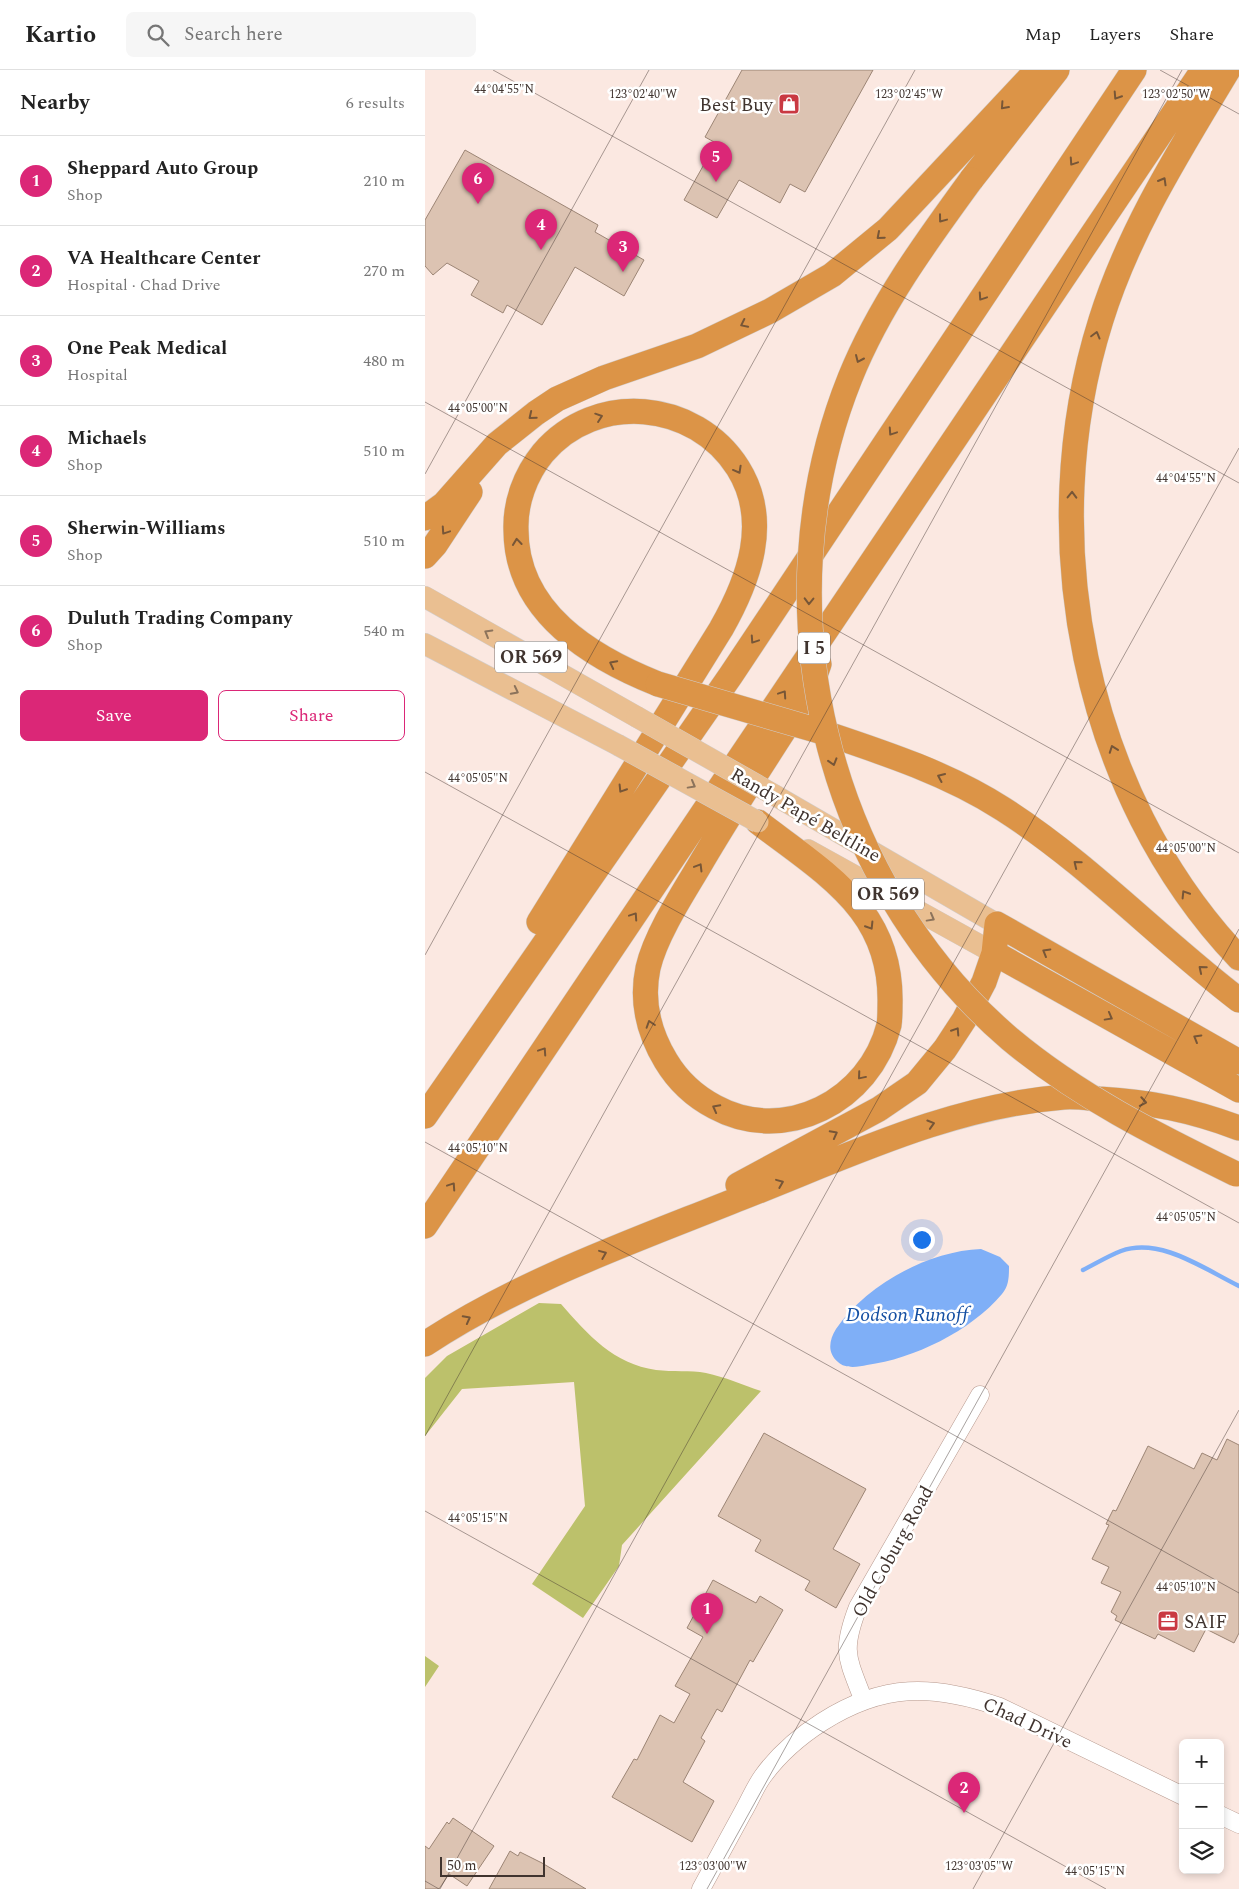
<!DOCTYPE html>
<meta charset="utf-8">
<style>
:root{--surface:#fff;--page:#f6f6f6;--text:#222;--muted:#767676;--line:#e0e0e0;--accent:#db2777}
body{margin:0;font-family:Spectral,serif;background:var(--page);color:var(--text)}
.controls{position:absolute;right:15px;bottom:15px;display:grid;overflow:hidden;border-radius:8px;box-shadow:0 2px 8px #0003}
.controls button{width:45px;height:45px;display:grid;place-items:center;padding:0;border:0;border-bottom:1px solid var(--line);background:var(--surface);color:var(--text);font:25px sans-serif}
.scale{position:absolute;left:15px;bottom:12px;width:105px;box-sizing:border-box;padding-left:5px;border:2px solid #40342f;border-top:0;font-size:14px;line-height:18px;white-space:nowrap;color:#40342f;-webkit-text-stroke:4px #fff;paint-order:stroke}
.you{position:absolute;left:496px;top:1169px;width:18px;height:18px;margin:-12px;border:4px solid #fff;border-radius:50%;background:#1a73e8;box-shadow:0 0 0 8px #1a73e833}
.badge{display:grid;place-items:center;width:32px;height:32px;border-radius:50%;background:var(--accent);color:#fff;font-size:16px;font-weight:700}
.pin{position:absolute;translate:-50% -41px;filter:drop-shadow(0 1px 2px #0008)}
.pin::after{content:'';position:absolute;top:26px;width:18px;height:15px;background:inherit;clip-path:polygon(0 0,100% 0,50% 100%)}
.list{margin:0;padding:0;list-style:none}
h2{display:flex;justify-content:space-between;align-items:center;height:65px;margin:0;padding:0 20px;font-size:21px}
h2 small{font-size:16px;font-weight:400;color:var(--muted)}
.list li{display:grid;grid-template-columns:32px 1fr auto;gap:15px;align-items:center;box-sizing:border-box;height:90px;padding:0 20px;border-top:1px solid var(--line)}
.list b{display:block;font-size:19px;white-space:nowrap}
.list p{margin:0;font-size:16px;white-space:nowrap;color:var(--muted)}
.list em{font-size:16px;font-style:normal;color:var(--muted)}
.actions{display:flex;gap:10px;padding:15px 20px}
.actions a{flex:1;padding:11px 0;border:1px solid var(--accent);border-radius:8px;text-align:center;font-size:18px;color:var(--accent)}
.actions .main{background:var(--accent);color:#fff}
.icon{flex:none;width:28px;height:28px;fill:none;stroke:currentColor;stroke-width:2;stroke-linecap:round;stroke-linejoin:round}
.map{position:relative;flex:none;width:814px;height:1819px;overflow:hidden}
header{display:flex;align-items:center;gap:30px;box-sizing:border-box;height:70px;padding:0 25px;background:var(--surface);border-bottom:1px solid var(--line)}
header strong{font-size:24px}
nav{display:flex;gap:28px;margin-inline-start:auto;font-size:18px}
.search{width:350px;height:45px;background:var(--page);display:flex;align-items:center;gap:12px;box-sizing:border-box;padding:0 18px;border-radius:8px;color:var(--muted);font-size:19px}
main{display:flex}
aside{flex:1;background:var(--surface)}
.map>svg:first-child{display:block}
.green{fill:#bcc16b}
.water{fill:#7faff7}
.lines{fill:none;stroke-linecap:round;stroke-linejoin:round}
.stream{stroke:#7faff7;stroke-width:4.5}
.building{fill:#dcc3b2;stroke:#9c8575}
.minor-casing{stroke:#b79a8f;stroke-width:19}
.major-casing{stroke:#d1cecd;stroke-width:22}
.highway-casing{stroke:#d1cecd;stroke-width:26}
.minor{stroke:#fff;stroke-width:18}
.major{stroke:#eabf91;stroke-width:21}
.highway{stroke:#dc9447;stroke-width:25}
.major-bridge-casing{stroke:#d1cecd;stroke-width:22;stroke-linecap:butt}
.highway-bridge-casing{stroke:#d1cecd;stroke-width:26;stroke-linecap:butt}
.major-bridge{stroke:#eabf91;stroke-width:21}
.highway-bridge{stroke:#dc9447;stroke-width:25}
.oneway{stroke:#775637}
.oneway2{stroke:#8c735b}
.ticks{fill:none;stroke:#40342f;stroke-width:1;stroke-opacity:0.45}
.labels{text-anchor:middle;stroke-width:5;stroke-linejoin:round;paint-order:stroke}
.shield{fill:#fff;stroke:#79716d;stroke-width:1}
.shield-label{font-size:18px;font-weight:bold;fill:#40342f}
.poi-label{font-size:19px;fill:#40342f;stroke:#fff;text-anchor:end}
.street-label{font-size:19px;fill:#40342f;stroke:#fff}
.water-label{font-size:20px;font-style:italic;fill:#144fa2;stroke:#fff}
.ticks-label{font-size:12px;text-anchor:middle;fill:#40342f;stroke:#fff;stroke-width:5;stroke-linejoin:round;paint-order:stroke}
</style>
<header>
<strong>Kartio</strong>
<div class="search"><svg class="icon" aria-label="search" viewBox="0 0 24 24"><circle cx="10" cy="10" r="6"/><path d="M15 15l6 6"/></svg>Search here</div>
<nav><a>Map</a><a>Layers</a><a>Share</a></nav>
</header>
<main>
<aside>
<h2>Nearby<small>6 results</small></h2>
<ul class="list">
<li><span class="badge">1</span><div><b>Sheppard Auto Group</b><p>Shop</p></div><em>210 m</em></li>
<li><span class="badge">2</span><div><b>VA Healthcare Center</b><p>Hospital · Chad Drive</p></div><em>270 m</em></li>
<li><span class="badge">3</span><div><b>One Peak Medical</b><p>Hospital</p></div><em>480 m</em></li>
<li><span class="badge">4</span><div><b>Michaels</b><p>Shop</p></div><em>510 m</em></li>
<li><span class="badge">5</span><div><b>Sherwin-Williams</b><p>Shop</p></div><em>510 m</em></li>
<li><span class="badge">6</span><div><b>Duluth Trading Company</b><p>Shop</p></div><em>540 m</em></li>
</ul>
<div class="actions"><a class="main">Save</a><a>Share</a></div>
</aside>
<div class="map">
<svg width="814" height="1819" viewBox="0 0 814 1819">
<rect width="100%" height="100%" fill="#fbe8e1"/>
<!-- green -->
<path class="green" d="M114,1233L136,1234C163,1265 189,1294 231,1300C248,1302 265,1300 281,1303C300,1307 318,1315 336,1321L197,1475L194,1496L158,1548L107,1514L160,1436L149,1312L37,1319L0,1366V1308L22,1286Z
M0,1586L14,1596L0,1617Z"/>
<!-- water -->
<path class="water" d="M556,1179L575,1187L584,1196C584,1206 584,1216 577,1224C546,1261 488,1289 442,1295C433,1297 420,1299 413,1292C402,1283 404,1270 411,1259C441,1215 503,1181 556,1179Z"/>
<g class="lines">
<!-- stream -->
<path class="stream" d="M658,1200C670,1194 683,1186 696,1181C736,1167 779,1199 814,1216"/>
</g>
<!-- building -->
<path class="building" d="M317,0H448L380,122L365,114L355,133L314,110L292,148L259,130L291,73L280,67Z
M40,80L173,155L170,162L219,190L199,226L150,197L117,255L82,235L78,243L46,225L54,211L22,193L8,205L0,196V150Z
M339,1363L441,1419L408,1479L435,1494L411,1538L380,1520L385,1511L330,1481L336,1470L293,1446Z
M802,1369L814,1375V1563L809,1573L781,1559L769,1582L733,1564L730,1569L690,1550L692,1546L686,1542L696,1522L676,1513L684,1497L667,1489L684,1455L681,1454L688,1440L691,1441L723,1376L769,1399L777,1383L792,1390Z
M288,1510L331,1533L335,1526L358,1540L328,1592L325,1590L297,1642L292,1639L276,1668L280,1671L258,1712L289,1731L267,1772L187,1727L209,1689L212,1690L235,1645L249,1653L265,1624L250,1616L278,1567L262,1558Z
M28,1748L69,1776L42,1816L24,1804L14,1819H0V1776L4,1779L22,1752L24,1754Z
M85,1781L93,1786L95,1782L117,1793L161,1819H64Z"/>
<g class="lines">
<!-- minor casing -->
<g class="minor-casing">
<path id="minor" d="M438,1629C422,1587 416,1581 433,1537L555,1325
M795,1745L814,1754
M276,1819C290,1793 304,1768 318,1742C325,1730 330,1717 338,1706C354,1684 375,1666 397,1652C458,1613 508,1614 575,1637L758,1726"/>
</g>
<!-- major casing -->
<g class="major-casing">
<path id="major" d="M0,527L212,647
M0,574L193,675
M351,726L572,854
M383,780L569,883"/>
</g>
<!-- highway casing -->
<g class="highway-casing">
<path id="highway" d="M803,0C755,80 704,160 676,250C608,465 658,724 814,888
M546,110L632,0
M0,448L19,434L72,374L111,343L132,329L179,308L272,276L345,241L407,205L463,159L612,0
M0,486L10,475L45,422
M394,661C457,682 522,703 578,739C664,794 734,869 814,930
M333,752C368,779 409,805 436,840C458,869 466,900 465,935C465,942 465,949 464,955C445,1031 360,1075 290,1037C269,1026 253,1011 241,991C224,963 216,931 223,898C230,867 256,826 273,798C308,738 346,680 384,622L394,594
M114,852L296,559C324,510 346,451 313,398C270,330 171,321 118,383C100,405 90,433 91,460C91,542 165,587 233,614
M569,883L814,1020
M0,1046L306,605L709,0
M313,1115L454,1039L492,1013L520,979L539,950L559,912L569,883L572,854L814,992
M0,1156L778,0
M0,1274C97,1210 209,1171 316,1128C421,1087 525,1036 639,1027C651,1026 663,1028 674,1029C726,1032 766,1040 814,1058"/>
</g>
<!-- minor -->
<use href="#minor" class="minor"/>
<!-- major -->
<use href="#major" class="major"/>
<!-- highway -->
<use href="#highway" class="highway"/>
<!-- major-bridge casing -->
<g class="major-bridge-casing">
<path id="major-bridge" d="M212,647L351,726
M193,675L333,752"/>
</g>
<!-- highway-bridge casing -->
<g class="highway-bridge-casing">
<path id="highway-bridge" d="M546,110C500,173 454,236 425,308C334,535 399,810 585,969C653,1026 731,1065 811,1104
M233,614L394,661"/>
</g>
<!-- major-bridge -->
<use href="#major-bridge" class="major-bridge"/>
<!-- highway-bridge -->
<use href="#highway-bridge" class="highway-bridge"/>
</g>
<!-- one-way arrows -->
<defs><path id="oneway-chevron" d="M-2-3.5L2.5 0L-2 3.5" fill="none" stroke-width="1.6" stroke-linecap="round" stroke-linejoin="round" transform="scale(1.25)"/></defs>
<g class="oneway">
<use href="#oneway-chevron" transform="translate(692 26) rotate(123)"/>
<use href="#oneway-chevron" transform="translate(579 36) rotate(132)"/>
<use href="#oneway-chevron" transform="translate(648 92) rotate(124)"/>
<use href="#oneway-chevron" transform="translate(738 111) rotate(-60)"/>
<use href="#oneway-chevron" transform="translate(517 149) rotate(127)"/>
<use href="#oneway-chevron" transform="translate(455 166) rotate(139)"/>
<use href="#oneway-chevron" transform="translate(557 227) rotate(124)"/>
<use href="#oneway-chevron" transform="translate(319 254) rotate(154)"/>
<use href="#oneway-chevron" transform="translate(671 265) rotate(-75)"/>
<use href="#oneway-chevron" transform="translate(434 289) rotate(114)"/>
<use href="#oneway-chevron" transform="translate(107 346) rotate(141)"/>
<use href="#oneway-chevron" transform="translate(174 347) rotate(-19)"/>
<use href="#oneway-chevron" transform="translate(467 362) rotate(124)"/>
<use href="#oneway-chevron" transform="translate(313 400) rotate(61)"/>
<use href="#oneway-chevron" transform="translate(647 425) rotate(-89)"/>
<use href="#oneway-chevron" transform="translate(20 461) rotate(124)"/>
<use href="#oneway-chevron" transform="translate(92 472) rotate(-96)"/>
<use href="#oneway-chevron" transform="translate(384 531) rotate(91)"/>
<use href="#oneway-chevron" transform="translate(329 570) rotate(124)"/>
<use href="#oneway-chevron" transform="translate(188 594) rotate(-153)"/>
<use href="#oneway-chevron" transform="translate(358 624) rotate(-56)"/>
<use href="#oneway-chevron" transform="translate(688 679) rotate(-110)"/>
<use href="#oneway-chevron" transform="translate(408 692) rotate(73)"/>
<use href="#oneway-chevron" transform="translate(516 707) rotate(-156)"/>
<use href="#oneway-chevron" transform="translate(197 719) rotate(122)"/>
<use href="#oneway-chevron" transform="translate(652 794) rotate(-141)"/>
<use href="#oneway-chevron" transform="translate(274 797) rotate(-59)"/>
<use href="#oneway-chevron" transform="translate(760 824) rotate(-122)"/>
<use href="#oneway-chevron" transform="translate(209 846) rotate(-56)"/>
<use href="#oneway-chevron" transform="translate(445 856) rotate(58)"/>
<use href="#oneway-chevron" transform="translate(621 882) rotate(-150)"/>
<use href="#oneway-chevron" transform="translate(777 899) rotate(-140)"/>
<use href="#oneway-chevron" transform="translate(684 947) rotate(29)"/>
<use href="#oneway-chevron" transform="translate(225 954) rotate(-108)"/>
<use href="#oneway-chevron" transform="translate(531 961) rotate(-57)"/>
<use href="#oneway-chevron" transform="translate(772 968) rotate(-150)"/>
<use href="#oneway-chevron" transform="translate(118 981) rotate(-56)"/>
<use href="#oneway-chevron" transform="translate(436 1006) rotate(130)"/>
<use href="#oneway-chevron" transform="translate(718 1032) rotate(10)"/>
<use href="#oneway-chevron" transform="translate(291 1038) rotate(-152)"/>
<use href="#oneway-chevron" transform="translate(506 1054) rotate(-17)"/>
<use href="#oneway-chevron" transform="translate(409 1064) rotate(-28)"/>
<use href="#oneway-chevron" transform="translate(355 1113) rotate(-22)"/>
<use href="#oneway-chevron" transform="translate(27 1116) rotate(-56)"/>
<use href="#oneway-chevron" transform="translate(178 1184) rotate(-22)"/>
<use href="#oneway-chevron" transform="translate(42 1249) rotate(-28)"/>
</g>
<g class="oneway2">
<use href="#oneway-chevron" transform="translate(63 563) rotate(-150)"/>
<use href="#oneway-chevron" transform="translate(90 621) rotate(27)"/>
<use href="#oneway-chevron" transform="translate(267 715) rotate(29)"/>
<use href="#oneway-chevron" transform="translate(506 848) rotate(29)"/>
</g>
<!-- ticks -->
<path class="ticks" d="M68,0L814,413M735,0L814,44M0,332L814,783M0,404L224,0M0,702L814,1153M0,885L490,0M0,1072L814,1523M0,1366L757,0M0,1441L681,1819M0,1811L14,1819M15,1819L814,378M282,1819L814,859M548,1819L814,1340"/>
<!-- icons -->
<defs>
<g id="shop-square" transform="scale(1.125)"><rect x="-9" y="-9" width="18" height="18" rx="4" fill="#c93942" stroke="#fff"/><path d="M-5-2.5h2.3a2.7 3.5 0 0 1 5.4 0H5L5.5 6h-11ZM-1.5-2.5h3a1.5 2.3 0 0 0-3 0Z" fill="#fff"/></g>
<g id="office-square" transform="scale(1.125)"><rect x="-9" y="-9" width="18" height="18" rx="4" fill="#c93942" stroke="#fff"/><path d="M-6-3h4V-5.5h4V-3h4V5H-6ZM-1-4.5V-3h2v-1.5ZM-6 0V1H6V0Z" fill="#fff"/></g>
</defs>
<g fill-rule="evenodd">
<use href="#shop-square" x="364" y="34"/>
<use href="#office-square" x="743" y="1551"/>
</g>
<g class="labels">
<!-- shield labels -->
<g class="shield">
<rect x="373" y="562.5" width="32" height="31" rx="4"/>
<rect x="70" y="571.5" width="72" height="31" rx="4"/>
<rect x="427" y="808.5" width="72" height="31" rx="4"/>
</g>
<g class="shield-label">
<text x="389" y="584">I 5</text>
<text x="106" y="593">OR 569</text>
<text x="463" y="830">OR 569</text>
</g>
<!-- poi labels -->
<g class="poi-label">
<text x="348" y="41">Best Buy</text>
<text x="759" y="1558" text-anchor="start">SAIF</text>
</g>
<!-- street labels -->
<g class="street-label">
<text transform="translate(381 744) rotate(30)" y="7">Randy Papé Beltline</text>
<text transform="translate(467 1481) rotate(-61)" y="7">Old Coburg Road</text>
<text transform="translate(603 1652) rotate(25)" y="7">Chad Drive</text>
</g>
<!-- water labels -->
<g class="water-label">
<text x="482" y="1251">Dodson Runoff</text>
</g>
</g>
<g class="ticks-label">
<text x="79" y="23">44°04'55"N</text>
<text x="218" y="28">123°02'40"W</text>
<text x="484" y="28">123°02'45"W</text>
<text x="751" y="28">123°02'50"W</text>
<text x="53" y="342">44°05'00"N</text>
<text x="761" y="412">44°04'55"N</text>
<text x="53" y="712">44°05'05"N</text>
<text x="761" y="782">44°05'00"N</text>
<text x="53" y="1082">44°05'10"N</text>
<text x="761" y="1151">44°05'05"N</text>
<text x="53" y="1452">44°05'15"N</text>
<text x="761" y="1521">44°05'10"N</text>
<text x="288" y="1800">123°03'00"W</text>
<text x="554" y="1800">123°03'05"W</text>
<text x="670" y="1805">44°05'15"N</text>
</g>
</svg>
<div class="controls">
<button>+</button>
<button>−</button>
<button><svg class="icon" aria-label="layers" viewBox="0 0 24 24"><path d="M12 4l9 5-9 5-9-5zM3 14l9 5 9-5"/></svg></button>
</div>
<div class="scale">50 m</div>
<div class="you"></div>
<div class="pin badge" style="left:282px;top:1564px">1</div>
<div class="pin badge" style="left:539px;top:1743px">2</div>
<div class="pin badge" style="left:198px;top:202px">3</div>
<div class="pin badge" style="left:116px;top:180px">4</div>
<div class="pin badge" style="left:291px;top:112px">5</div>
<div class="pin badge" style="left:53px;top:134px">6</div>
</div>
</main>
